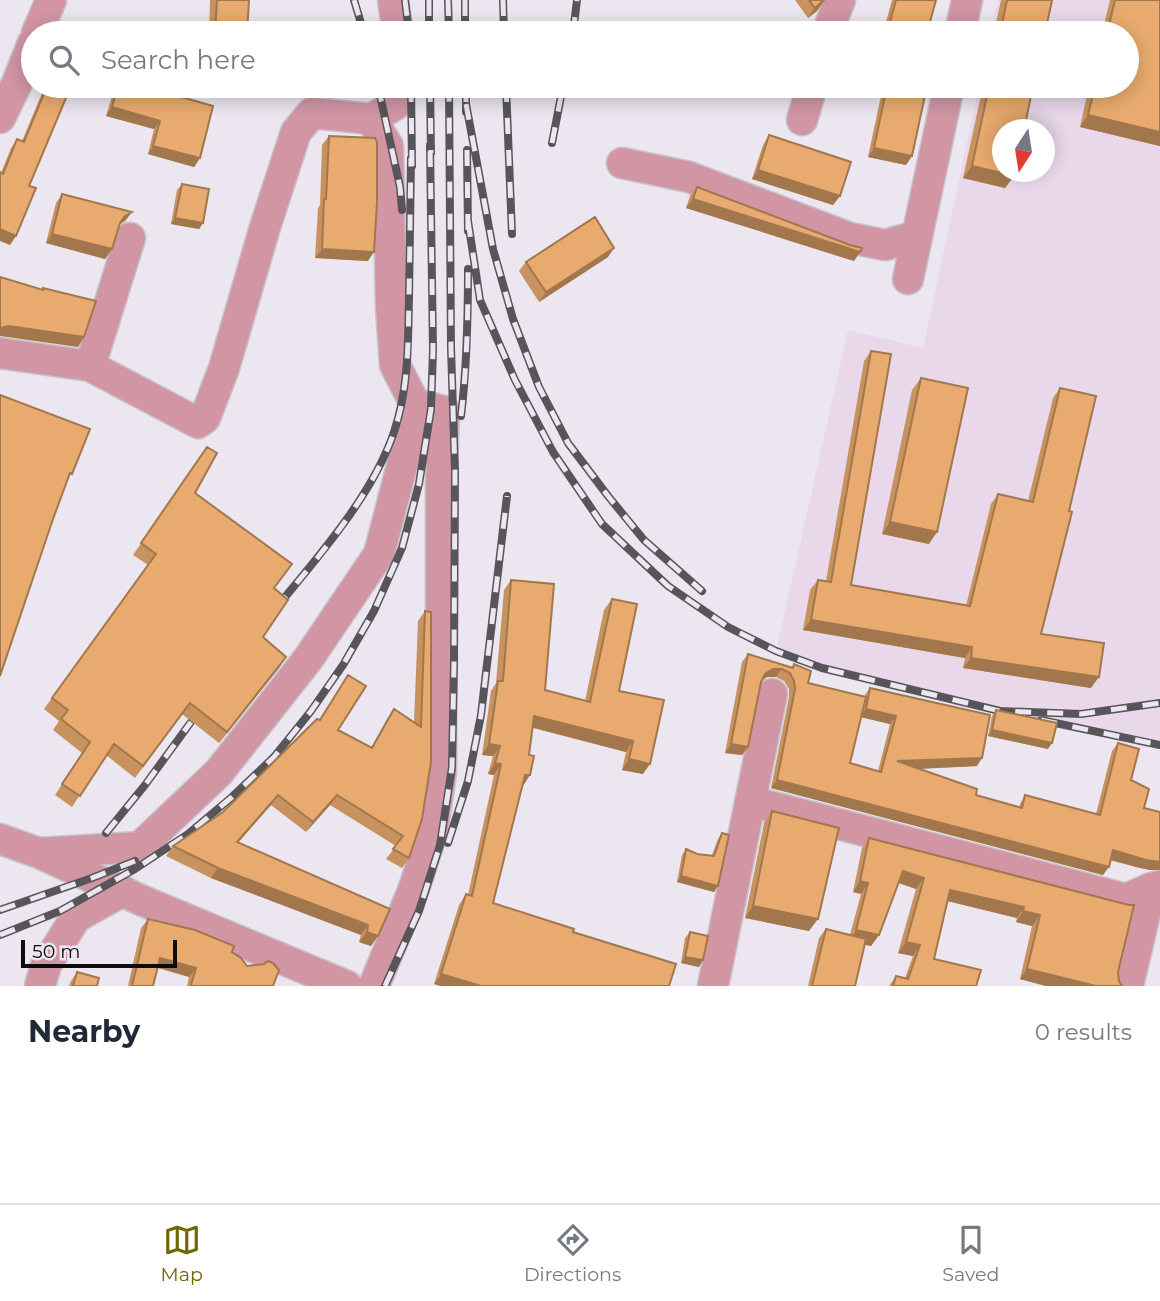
<!DOCTYPE html>
<style>
:root{--surface:#fff;--page:#f2f2f3;--text:#1f2937;--muted:#747a83;--line:#e0e1e3;--accent:#706800}
body{margin:0;font-family:Montserrat,sans-serif;background:var(--page);color:var(--text)}
.compass{position:absolute;left:992px;top:119px;width:63px;height:63px;border-radius:50%;background:var(--surface);box-shadow:0 4px 18px #0003;rotate:192deg}
.scale{position:absolute;left:21px;bottom:18px;width:156px;box-sizing:border-box;padding-left:7px;border:4px solid #0c0b0e;border-top:0;font-size:19px;line-height:24px;white-space:nowrap;color:#0c0b0e;-webkit-text-stroke:5px #ebe6ef;paint-order:stroke}
.list{margin:0;padding:0;list-style:none}
h2{display:flex;justify-content:space-between;align-items:center;height:91px;margin:0;padding:0 28px;font-size:30px}
h2 small{font-size:23px;font-weight:400;color:var(--muted)}
.icon{flex:none;width:38px;height:38px;fill:none;stroke:currentColor;stroke-width:2;stroke-linecap:round;stroke-linejoin:round}
.map{position:relative;flex:none;width:1160px;height:986px;overflow:hidden}
.search{position:absolute;background:var(--surface);box-shadow:0 4px 18px #0003;left:21px;right:21px;top:21px;height:77px;display:flex;align-items:center;gap:18px;box-sizing:border-box;padding:0 24px;border-radius:38px;color:var(--muted);font-size:26px}
.sheet{height:217px;background:var(--surface)}
nav{display:flex;justify-content:space-around;align-items:center;box-sizing:border-box;height:98px;border-top:2px solid var(--line);background:var(--surface);font-size:19px;color:var(--muted)}
nav a{display:grid;justify-items:center;gap:4px}
nav .on{color:var(--accent)}
.map>svg:first-child{display:block}
.industrial{fill:#e9d8ea;fill-rule:evenodd}
.lines{fill:none;stroke-linecap:round;stroke-linejoin:round}
.minor-casing{stroke:#c7c3cb;stroke-width:33}
.minor{stroke:#d195a4;stroke-width:30}
.rail-casing{stroke:#57555a;stroke-width:8}
.rail{stroke:#ebe6ef;stroke-width:5;stroke-dasharray:16;stroke-linecap:butt}
.wall{fill:#c8925f;fill-rule:evenodd}
.shaded-wall{fill:#a2774d}
.building{fill:#e8aa6e;stroke:#a2774d;stroke-width:2}
</style>
<div class="map">
<svg width="1160" height="986" viewBox="0 0 1160 986">
<rect width="100%" height="100%" fill="#ebe6ef"/>
<!-- industrial -->
<path class="industrial" d="M998,0H1160V746L822,669L776,651L848,330L923,348L979,86H1127V33H991ZM1002,130H1044V172H1002Z"/>
<g class="lines">
<!-- minor casing -->
<g class="minor-casing">
<path id="minor" d="M393,0L398,33
M37,33L51,0
M827,33L840,0
M960,33L967,0
M0,118L17,83L33,43
M371,119L395,105L396,86
M802,120L812,86
M622,163L689,177L850,238L885,245L917,236
M908,279L949,86
M0,353L90,366L198,423L205,418L224,368L265,227L296,132L312,113L371,119L388,146L391,307L395,365L415,404L410,435L379,554L308,659L219,772L140,847L39,853
M90,366L130,238
M750,801L1126,899L1151,888L1160,886
M0,839L39,853L143,901L347,986
M40,986L46,965L76,917L123,891
M374,986L414,888L432,833L441,773V486L444,411L415,404
M713,986L772,694
M1128,986L1151,888"/>
</g>
<!-- minor -->
<use href="#minor" class="minor"/>
<!-- rail casing -->
<g class="rail-casing">
<path id="rail" d="M354,0L364,33
M405,0L409,33
M429,0V33
M448,0L449,33
M465,0V33
M503,0L504,33
M573,33L577,0
M378,86L400,187L402,210
M411,86L412,166
M430,86L431,153
M466,86V112
M506,86L512,234
M466,104L493,249L513,319L539,387L568,443L608,496L644,540L702,591
M552,143L563,86
M467,150L468,231
M468,221L480,300L515,380L553,452L602,524L668,586L728,627L776,651L822,668L1000,711L1081,714L1160,703
M461,416C467,367 468,319 468,269
M276,608C318,557 373,495 394,432C409,387 408,343 409,296C410,250 410,204 411,158
M1041,720L1160,745
M106,833L145,785L191,722
M448,843L468,781L481,715L507,496
M0,910L92,878L135,861
M0,935L60,911L135,869L188,834L232,797L274,757L311,711L343,665L374,611L402,548L419,484L431,409L433,350L430,145
M385,986L419,911L440,845L452,767L454,663L455,472L451,348L449,86"/>
</g>
<!-- rail -->
<use href="#rail" class="rail"/>
</g>
<!-- wall -->
<path class="wall" d="M210,0H249L247,33H209Z
M795,0H824L817,11L808,18Z
M892,0H936L927,33H883Z
M1001,0H1053L1045,33H994Z
M1110,0H1160V146L1080,127L1089,86H1127V33H1102Z
M45,86H71L29,186L10,245L1,173L11,148L17,139L22,141Z
M115,86H143L200,158L194,167L148,154L154,129L106,116Z
M883,86H927L912,156L906,165L868,157Z
M983,86H1033L1014,176L1005,188L963,178Z
M769,135L840,196L833,205L752,179L763,145Z
M329,136L368,261L315,258L318,208L320,205L322,145Z
M182,184L203,223L199,229L171,224L177,190Z
M697,187L854,261L686,208L690,196Z
M62,194L132,212L125,221L120,224L112,249L105,259L46,243L56,203Z
M608,257L539,302L519,271L526,262Z
M871,351L851,585L966,606L991,504L998,494L1028,501L1053,398L1060,388L1069,511L1041,634L1091,688L963,668L965,658L803,630L810,590L818,580L826,581L864,361Z
M921,378L929,544L882,534L912,390Z
M207,447L195,493L275,588L263,637L286,657L219,743L182,714L135,778L106,755L72,807L55,795L82,753L53,730L59,721L44,709L148,565L133,555Z
M511,580L545,690L585,701L604,610L612,599L619,691L643,774L622,770L626,752L533,728L523,786L493,903L434,984L459,905L466,894L468,895L494,775L488,774L493,756L482,755L491,691L496,683L504,590Z
M425,611L431,612L409,858L402,868L386,859L396,846L330,805L306,832L271,805L238,843L390,909L371,946L359,942L361,935L211,878L166,856L173,846L223,812L320,720L348,675L338,730L371,748L387,719L394,709L414,722L418,621Z
M748,654L791,668L794,664L808,683L864,696L870,688L977,766L918,769L976,795L1019,807L1020,804L1025,795L1096,814L1112,751L1118,743L1131,780L1144,808L1160,812V870H1151L1140,868L1110,860L1103,875L771,788L789,697V689L784,681L776,677H767L761,681L748,747L742,755L725,753L742,662ZM861,717L890,724L878,771L850,763Z
M996,710L1048,749L988,736L992,716Z
M772,811L809,931L745,918L764,823Z
M722,833L714,892L677,882L682,855L686,849L697,854L712,855L718,839Z
M869,838L1129,905L1118,972L1119,981L1122,986H1046L1020,979L1032,926L1016,922L1017,918L948,901L934,959L976,986H889L896,976L905,978L913,956L898,953L916,889L899,883L879,935L871,946L865,945L855,986H808L819,938L826,929L850,935L861,894L853,892L862,848Z
M148,919L232,952L247,966L273,986H187L189,977L157,968L153,986H128L141,928Z
M690,932L699,967L681,963L685,938Z
M77,972L97,986H69L71,981Z"/>
<!-- shaded-wall -->
<path class="shaded-wall" d="M824,1L817,11L808,18L815,8Z
M888,29L898,32L897,33H885Z
M112,107L160,121L154,129L106,116Z
M1088,115L1160,132V146L1080,127Z
M153,146L200,158L194,167L148,154Z
M874,148L912,156L906,165L868,157Z
M972,166L1014,176L1005,188L963,178Z
M758,170L840,196L833,205L752,179Z
M693,199L860,252L854,261L686,208Z
M132,212L125,221L119,225L125,216Z
M175,218L203,223L199,229L171,224Z
M0,229L16,236L10,245L0,241Z
M52,234L112,249L105,259L46,243Z
M614,248L608,257L539,302L546,292Z
M322,249L374,252L368,261L315,258Z
M9,326L84,337L78,347L0,336V328Z
M890,522L937,532L929,544L882,534Z
M811,620L972,647L965,658L803,630Z
M286,657L279,668L219,743L227,732Z
M971,658L1099,677L1091,688L963,668Z
M773,669H782L776,677H767L759,682L765,674Z
M866,709L896,716L890,724L860,717Z
M534,716L633,741L626,752L527,726Z
M992,730L1052,743L1048,749L988,736Z
M489,744L500,746L493,756L482,755Z
M731,744L748,747L742,755L725,753Z
M982,758L977,766L891,770L897,761Z
M629,759L650,764L643,774L622,770Z
M495,763L501,764L494,775L488,774Z
M525,775H530L523,786Z
M777,780L1109,867L1103,875L771,788Z
M278,795L271,805L229,852L237,842Z
M337,795L330,805L306,832L313,822Z
M1113,850L1160,862V870H1151L1140,868L1107,859Z
M218,868L368,925L361,935L211,878Z
M903,871L924,878L916,889L896,882Z
M681,876L718,886L714,892L677,882Z
M860,881L868,883L861,894L853,892Z
M950,890L1024,907L1017,918L943,900Z
M753,906L818,919L809,931L745,918Z
M1023,911L1040,915L1032,926L1016,922Z
M856,930L879,935L871,946L849,941Z
M367,932L378,936L371,946L359,942Z
M906,942L920,945L913,956L898,953Z
M685,957L703,960L699,967L681,963Z
M160,958L196,968L189,977L154,966Z
M1027,969L1096,986H1046L1020,979Z
M441,974L481,986H440L434,984Z"/>
<!-- building -->
<path class="building" d="M217,0H249L247,33H215Z
M809,0H824L815,8Z
M896,0H936L927,33H898V32L888,29Z
M1007,0H1052L1045,33H1000Z
M1115,0H1160V132L1088,115L1095,86H1127V33H1107Z
M47,86H71L29,186L36,188L16,236L0,229V172L3,174L17,139L24,142Z
M118,86H143L213,106L200,158L153,146L160,121L112,107Z
M887,86H927L912,156L874,148Z
M989,86H1033L1024,130H1003V172H1015L1014,176L972,166Z
M769,135L851,162L840,196L758,170Z
M329,136L375,138L377,142V202L374,252L322,249L324,199H326Z
M182,184L209,189L203,223L175,218Z
M697,187L850,245L862,248L860,252L693,199Z
M62,194L132,212L125,216L120,223L112,249L52,234Z
M595,217L614,248L546,292L526,262Z
M0,277L43,290V288L96,301L84,337L9,326L0,328Z
M871,351L891,354L851,585L970,606L998,494L1033,502L1060,388L1096,396L1069,511L1072,512L1041,634L1104,643L1099,677L971,658L972,647L811,620L818,580L831,582Z
M921,378L968,388L937,532L890,522Z
M0,395L90,429L72,474L70,473L53,519L0,676Z
M207,447L217,453L195,493L292,564L274,588L288,600L263,637L286,657L227,732L190,703L143,766L114,744L80,796L62,784L90,742L61,719L68,710L52,698L156,554L141,543Z
M511,580L554,584L545,690L590,702L612,599L637,604L619,691L664,700L650,764L629,759L633,741L534,716L529,755L534,756L530,775H525L493,903L574,929L573,932L676,964L669,986H481L441,974L466,894L472,896L501,764L495,763L500,746L489,744L498,681H503Z
M425,611L431,612V762L422,819L409,858L393,849L403,836L337,795L313,822L278,795L237,842L390,909L378,936L367,932L368,925L218,868L173,846L223,812L317,719L320,720L348,675L366,686L338,730L372,748L394,709L421,727Z
M748,654L793,668L794,664L811,671L808,683L866,697L850,763L881,772L896,716L866,709L870,688L990,715L982,758L897,761L977,789L976,795L1022,808L1025,795L1100,815L1118,743L1139,749L1131,780L1149,789L1144,808L1160,812V862L1146,860L1113,850L1109,867L777,780L795,689L794,681L790,673L782,669H773L765,674L761,682L748,747L731,744Z
M996,710L1057,723L1052,743L992,730Z
M772,811L839,828L818,919L753,906Z
M722,833L729,835L718,886L681,876L686,849L697,854L714,856Z
M869,838L1129,905H1134L1118,972L1119,981L1122,986H1096L1027,969L1040,915L1023,911L1024,907L950,890L934,959L981,970L976,986H893L896,976L908,979L920,945L906,942L924,878L903,871L879,935L856,930L868,883L860,881Z
M148,919L195,930L234,946L232,952L241,958L247,966L264,964L268,961L273,963L279,970L273,986H193L191,985L196,968L160,958L153,986H132Z
M826,929L866,939L855,986H812Z
M690,932L708,936L703,960L685,957Z
M77,972L99,978L97,986H73Z"/>
</svg>
<svg class="compass" viewBox="-18 -18 36 36"><path d="M0-13l5 13h-10z" fill="#e53935"/><path d="M0 13l5-13h-10z" fill="#747a83"/></svg>
<div class="scale">50 m</div>
<div class="search"><svg class="icon" aria-label="search" viewBox="0 0 24 24"><circle cx="10" cy="10" r="6"/><path d="M15 15l6 6"/></svg>Search here</div>
</div>
<section class="sheet">
<h2>Nearby<small>0 results</small></h2>
<ul class="list">
</ul>
</section>
<nav>
<a class="on"><svg class="icon" aria-label="map" viewBox="0 0 24 24"><path d="M3 6l6-2 6 2 6-2v14l-6 2-6-2-6 2zM9 4v14M15 6v14"/></svg>Map</a>
<a><svg class="icon" aria-label="directions" viewBox="0 0 24 24"><path d="M12 3l9 9-9 9-9-9zM9 14v-3h6M13 9l2 2-2 2"/></svg>Directions</a>
<a><svg class="icon" aria-label="saved" viewBox="0 0 24 24"><path d="M7 4h10v16l-5-4-5 4z"/></svg>Saved</a>
</nav>
